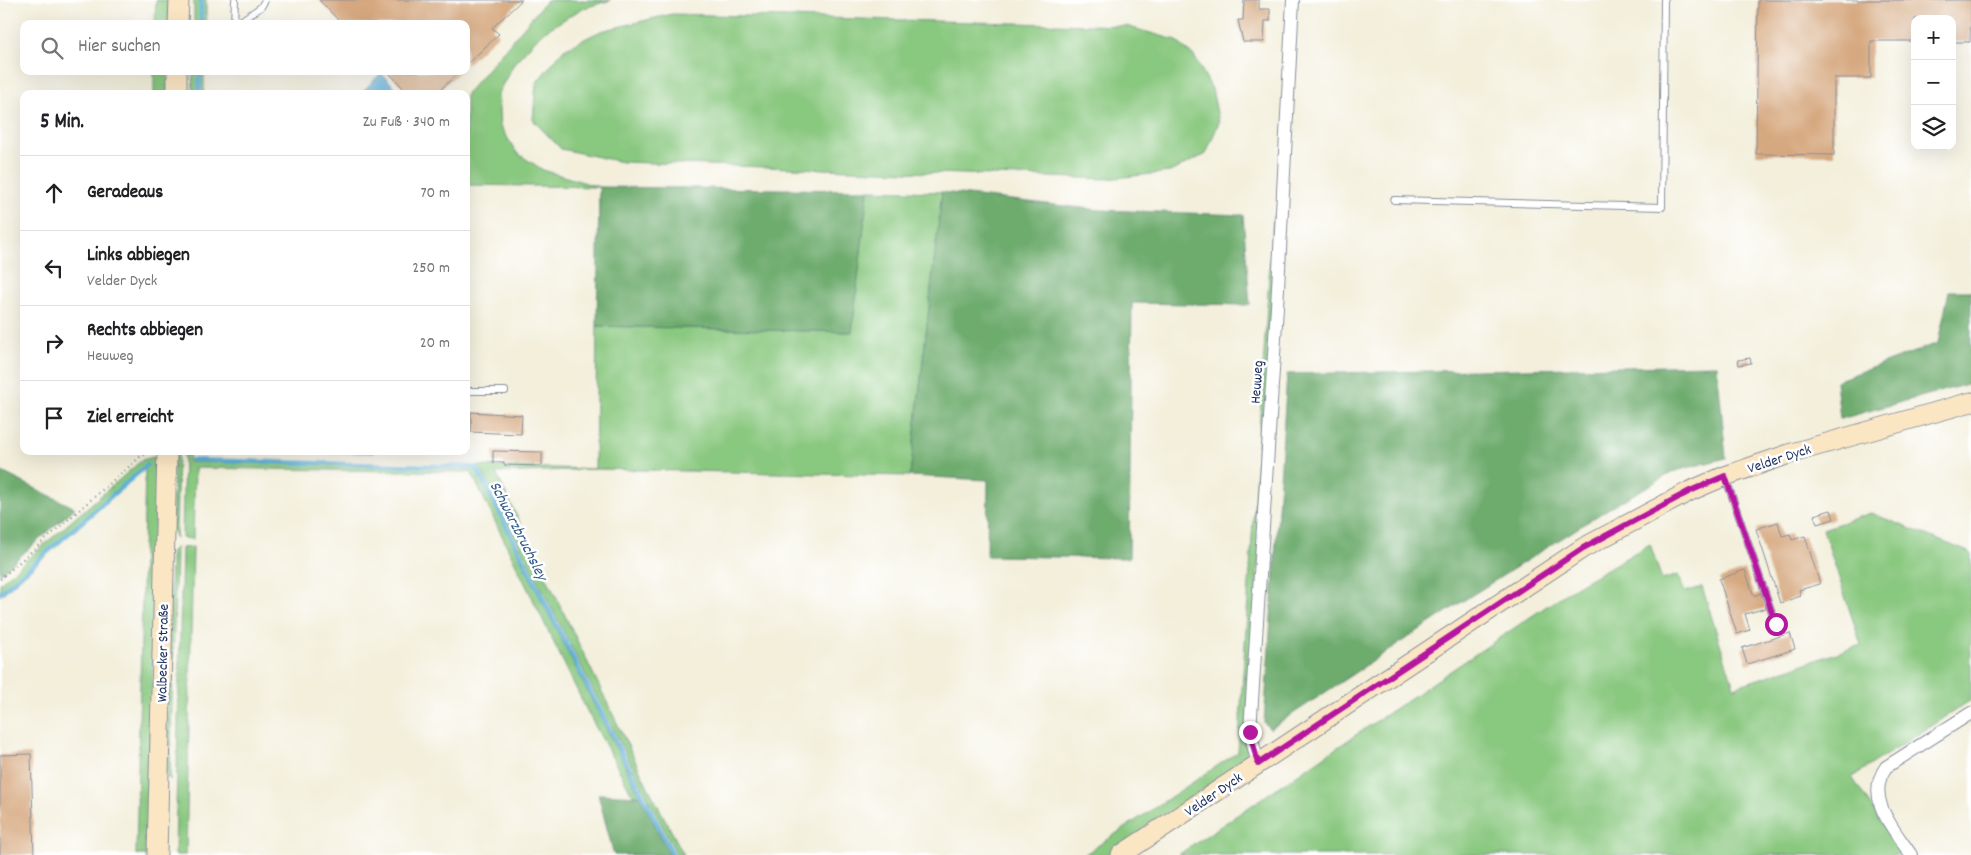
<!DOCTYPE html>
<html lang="de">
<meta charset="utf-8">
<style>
:root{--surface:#fff;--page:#f2f2f2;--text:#202124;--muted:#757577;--line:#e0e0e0}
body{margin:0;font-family:Dekko,sans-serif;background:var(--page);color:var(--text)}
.controls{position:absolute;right:15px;top:15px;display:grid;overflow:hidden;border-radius:10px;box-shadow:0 5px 20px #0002}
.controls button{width:45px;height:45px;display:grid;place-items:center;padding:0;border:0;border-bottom:1px solid var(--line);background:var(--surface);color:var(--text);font:25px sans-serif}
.stop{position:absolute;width:15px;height:15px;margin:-11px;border:4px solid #b5179e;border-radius:50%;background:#fff}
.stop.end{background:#b5179e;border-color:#fff;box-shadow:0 1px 5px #0008}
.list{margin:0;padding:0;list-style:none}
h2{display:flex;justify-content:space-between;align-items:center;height:65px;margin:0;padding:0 20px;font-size:21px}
h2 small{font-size:16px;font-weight:400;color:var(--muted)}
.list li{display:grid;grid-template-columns:32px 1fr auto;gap:15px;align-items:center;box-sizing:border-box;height:75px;padding:0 20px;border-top:1px solid var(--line)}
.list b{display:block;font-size:19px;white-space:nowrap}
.list p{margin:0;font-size:16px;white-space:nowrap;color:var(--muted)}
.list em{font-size:16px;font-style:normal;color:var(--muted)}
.icon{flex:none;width:28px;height:28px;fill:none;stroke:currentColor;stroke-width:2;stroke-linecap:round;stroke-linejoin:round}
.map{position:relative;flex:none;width:1971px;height:855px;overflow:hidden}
.search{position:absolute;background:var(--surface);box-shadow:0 5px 20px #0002;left:20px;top:20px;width:450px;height:55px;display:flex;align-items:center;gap:12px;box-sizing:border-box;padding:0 18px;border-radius:10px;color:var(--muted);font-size:19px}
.panel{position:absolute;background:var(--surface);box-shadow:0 5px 20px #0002;left:20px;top:90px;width:450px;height:365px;border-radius:10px}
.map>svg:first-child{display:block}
.green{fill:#89c87f;stroke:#527c6e}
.forest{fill:#6eac6e;stroke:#446e66}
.water{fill:#5db1d9;stroke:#3c709c}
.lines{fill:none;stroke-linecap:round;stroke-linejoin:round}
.stream{stroke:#5db1d9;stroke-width:4.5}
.building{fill:#d6a87f}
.lane-casing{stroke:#878f9c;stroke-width:8}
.street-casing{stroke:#878f9c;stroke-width:14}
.secondary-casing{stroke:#878f9c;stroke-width:21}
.path{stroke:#878f9c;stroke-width:2.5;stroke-dasharray:1 4;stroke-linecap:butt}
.lane{stroke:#fff;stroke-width:6}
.street{stroke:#fff;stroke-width:12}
.secondary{stroke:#fbe6c4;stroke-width:19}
.route{stroke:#b5179e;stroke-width:6}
.labels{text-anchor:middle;stroke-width:5;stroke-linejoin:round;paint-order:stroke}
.street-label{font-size:15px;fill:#1b2f5e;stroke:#fff}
.water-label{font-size:16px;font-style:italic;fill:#325c89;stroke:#fff}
</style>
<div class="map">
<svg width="1971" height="855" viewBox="0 0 1971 855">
<rect width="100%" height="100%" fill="#fff"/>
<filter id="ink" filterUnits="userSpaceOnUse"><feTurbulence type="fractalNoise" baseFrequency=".02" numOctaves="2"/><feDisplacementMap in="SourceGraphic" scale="10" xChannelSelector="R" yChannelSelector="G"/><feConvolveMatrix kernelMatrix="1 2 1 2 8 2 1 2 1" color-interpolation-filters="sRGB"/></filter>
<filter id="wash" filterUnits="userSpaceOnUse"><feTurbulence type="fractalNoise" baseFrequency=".0096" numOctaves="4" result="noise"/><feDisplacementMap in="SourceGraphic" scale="20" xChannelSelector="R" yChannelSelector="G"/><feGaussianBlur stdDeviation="1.12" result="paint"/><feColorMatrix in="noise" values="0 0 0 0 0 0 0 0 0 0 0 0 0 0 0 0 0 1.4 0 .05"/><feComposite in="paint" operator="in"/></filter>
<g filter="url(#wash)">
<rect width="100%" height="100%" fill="#f3efdb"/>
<!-- green -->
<path class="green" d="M156,0H169V24H155Z
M194,0H206V24H194Z
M547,0H611L581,9L542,33L515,62L498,93L500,126L517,153L543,170L599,187L466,185V94Z
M672,14L1126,26L1175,40L1194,56L1212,89L1219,122L1206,154L1170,172L1106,179L622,162L561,149L533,120L536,83L564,49L601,31Z
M154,71H168L167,94H154Z
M193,71H204V94H192Z
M868,190L942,192L910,476L595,469L496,473L648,787L684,855H677L482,471L477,466L595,469L597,326L852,332Z
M1273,216H1275L1276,238L1258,565L1245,740L1247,755L1244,762L1106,855H1084L1238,752Z
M174,451H178L176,538L172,531Z
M184,451H189V462L473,468L477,472L640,796L632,794L588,713L471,472L195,468L193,539L182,538Z
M153,457L158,460L148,855H136L145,469L0,596V583L142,460Z
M1871,513L1971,553V700L1852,777L1902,855H1178L1572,589L1650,544L1662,580L1678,575L1685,592L1702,587L1734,687L1861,645L1823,529Z
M176,547L170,780L166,775L171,553Z
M193,547L186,855H175L182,548Z"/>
<!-- forest -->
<path class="forest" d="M599,187L868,190L852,332L597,326Z
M942,192L1099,210L1243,215L1250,305L1132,303L1129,558L987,556L988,480L910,476Z
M1949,291H1971V383L1840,419L1836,381L1938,343Z
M1717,365L1726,458L1675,471L1611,507L1466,599L1270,729L1264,723L1287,374Z
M0,471L75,508L0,574Z
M598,794L640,796L670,855H614Z"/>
<!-- water -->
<path class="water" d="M381,73L402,94H360Z"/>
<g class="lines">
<!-- stream -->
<path class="stream" d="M201,24V0
M199,94L200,71
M192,460L474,467L479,472L673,855
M0,593L147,465"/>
</g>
<g id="blocks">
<!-- building -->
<path class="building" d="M319,0H522L492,28L499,34L466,65V24H342Z
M1244,0H1259V9H1270V21H1265L1264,42H1243L1238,20H1243Z
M1758,0H1971L1970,42H1952V19H1915V41H1871V78H1834V155L1756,154Z
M387,71H460L436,94H409Z
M1750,358L1751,363L1739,365L1738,360Z
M471,412L522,415L521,434L471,432Z
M330,451H374V454L330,453Z
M493,451L542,452V466L504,465V462H493Z
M1831,510L1834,519L1817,524L1814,515Z
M1778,522L1782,536L1790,534L1792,540L1805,536L1820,584L1799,590L1801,596L1780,603L1756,529Z
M1745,570L1754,596L1761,593L1766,608L1745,614L1750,630L1737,634L1719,579Z
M1790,633L1795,649L1747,664L1742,648Z
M31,754L34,855H0V755Z"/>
</g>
</g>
<g filter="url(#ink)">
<use href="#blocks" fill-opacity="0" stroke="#878f9c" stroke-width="1"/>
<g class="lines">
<!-- lane casing -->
<g class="lane-casing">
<path id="lane" d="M234,24L235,0
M236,24L261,7L265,0
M1394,200L1662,207L1664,0
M466,391H505
M1726,479L1776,624"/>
</g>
<!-- street casing -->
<g class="street-casing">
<path id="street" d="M1258,764L1250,732L1277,307L1293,0
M1911,855C1894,829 1864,798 1886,767L1971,713"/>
</g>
<!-- secondary casing -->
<g class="secondary-casing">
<path id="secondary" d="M178,24L179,0
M177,94V71
M157,855L167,451
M1121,855L1583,548L1690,491L1725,476L1792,453L1971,402"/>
</g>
<!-- path -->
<path class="path" d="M0,579L140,457L150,452"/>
<!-- lane -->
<use href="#lane" class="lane"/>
<!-- street -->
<use href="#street" class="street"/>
<!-- secondary -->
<use href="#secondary" class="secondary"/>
</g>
</g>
<g class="lines" filter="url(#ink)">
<!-- route -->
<path class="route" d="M1250,732L1258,764L1583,548L1690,491L1725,476L1776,624"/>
</g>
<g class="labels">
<!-- street labels -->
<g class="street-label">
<text transform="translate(1256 382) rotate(-86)" y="5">Heuweg</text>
<text transform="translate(1779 458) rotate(-18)" y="5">Velder Dyck</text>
<text transform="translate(162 653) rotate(-89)" y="5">Walbecker Straße</text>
<text transform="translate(1213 794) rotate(-34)" y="5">Velder Dyck</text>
</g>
<!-- water labels -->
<g class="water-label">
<text transform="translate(520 530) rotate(63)" y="6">Schwarzbruchsley</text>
</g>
</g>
</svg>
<div class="controls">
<button>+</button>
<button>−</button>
<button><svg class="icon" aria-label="layers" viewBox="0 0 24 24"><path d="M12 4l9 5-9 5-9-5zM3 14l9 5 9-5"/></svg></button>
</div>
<div class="stop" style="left:1776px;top:624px"></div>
<div class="stop end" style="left:1250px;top:732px"></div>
<div class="search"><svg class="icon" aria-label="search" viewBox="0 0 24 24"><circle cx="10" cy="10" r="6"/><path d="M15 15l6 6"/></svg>Hier suchen</div>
<section class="panel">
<h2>5 Min.<small>Zu Fuß · 340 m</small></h2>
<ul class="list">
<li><svg class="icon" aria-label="ahead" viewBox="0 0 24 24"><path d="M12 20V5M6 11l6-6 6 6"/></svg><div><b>Geradeaus</b></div><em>70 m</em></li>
<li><svg class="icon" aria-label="left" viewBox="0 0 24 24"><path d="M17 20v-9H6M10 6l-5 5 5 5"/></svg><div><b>Links abbiegen</b><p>Velder Dyck</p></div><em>250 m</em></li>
<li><svg class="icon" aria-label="right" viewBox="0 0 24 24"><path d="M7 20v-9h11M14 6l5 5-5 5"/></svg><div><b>Rechts abbiegen</b><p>Heuweg</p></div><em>20 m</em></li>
<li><svg class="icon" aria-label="arrive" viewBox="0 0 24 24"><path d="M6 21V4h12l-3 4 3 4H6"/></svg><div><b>Ziel erreicht</b></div></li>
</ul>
</section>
</div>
